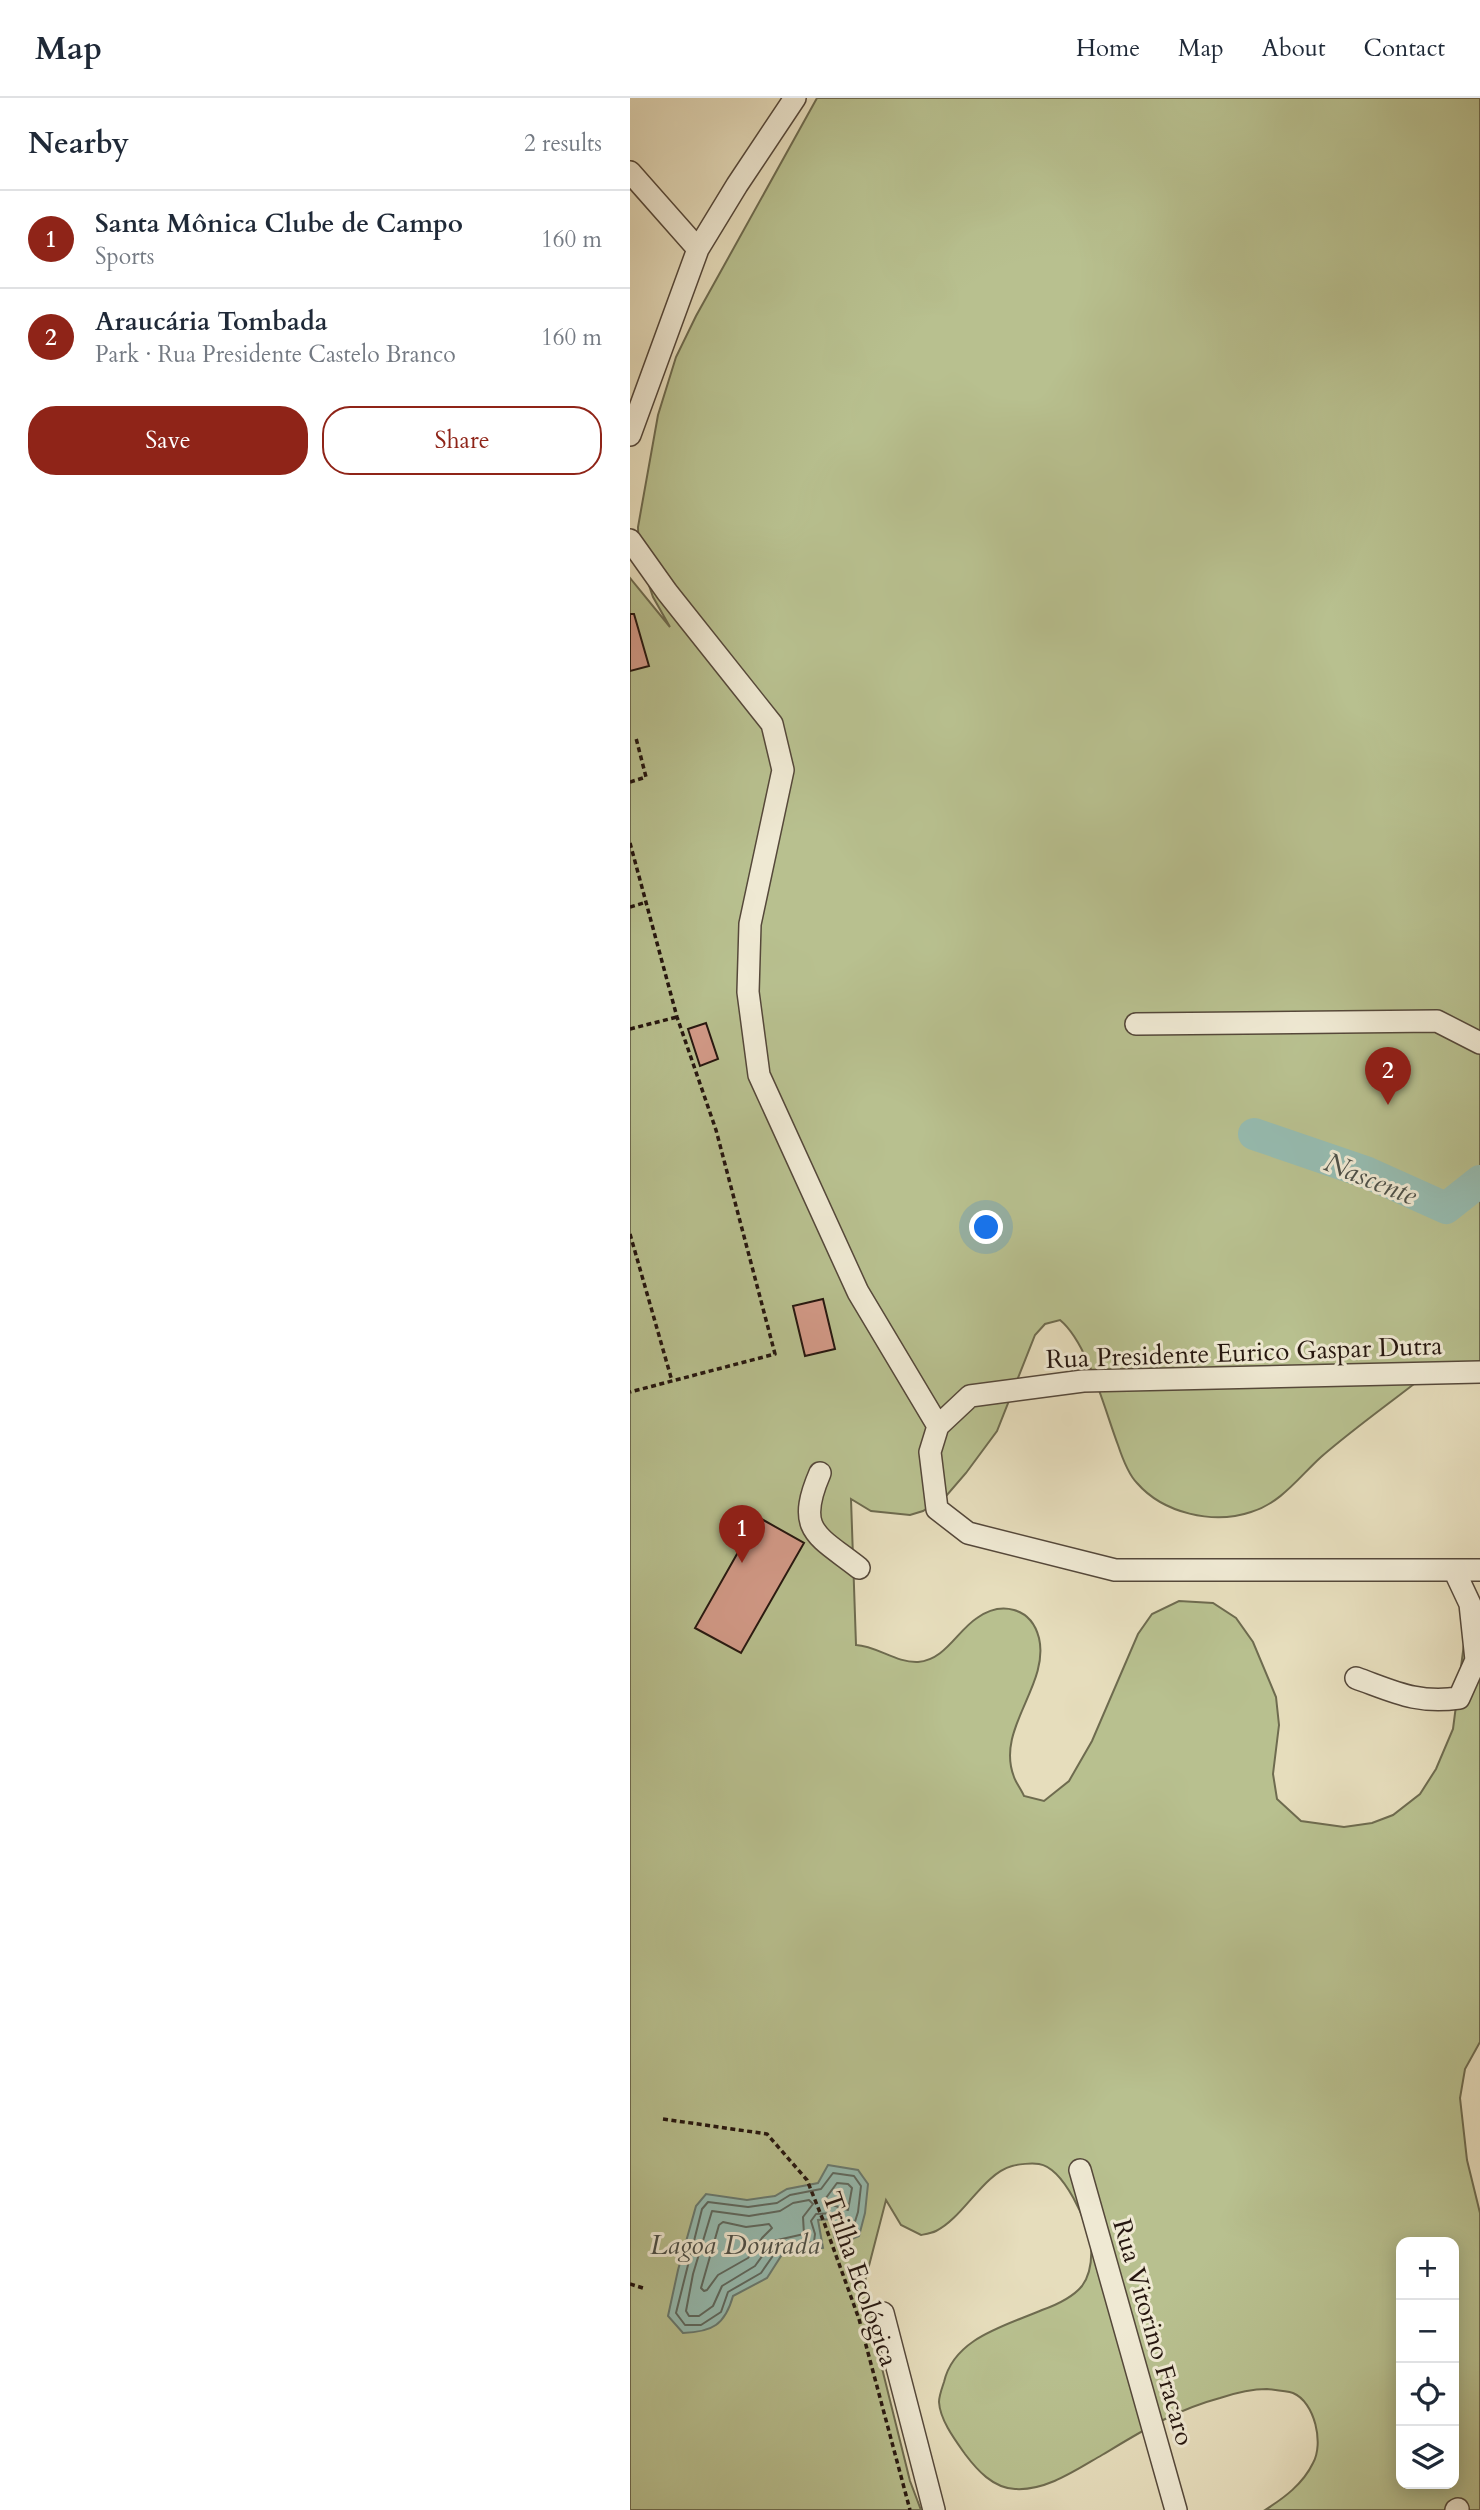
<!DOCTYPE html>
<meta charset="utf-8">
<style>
:root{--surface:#fff;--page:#f6f6f7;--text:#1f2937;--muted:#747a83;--line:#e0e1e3;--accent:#8f2418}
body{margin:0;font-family:Cardo,serif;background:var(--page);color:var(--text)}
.controls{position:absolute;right:21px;bottom:21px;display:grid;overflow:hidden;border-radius:14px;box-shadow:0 4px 18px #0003}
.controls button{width:63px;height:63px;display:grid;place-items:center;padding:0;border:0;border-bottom:2px solid var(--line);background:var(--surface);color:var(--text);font:35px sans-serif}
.you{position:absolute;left:357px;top:1130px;width:24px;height:24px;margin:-18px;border:5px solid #fff;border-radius:50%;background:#1a73e8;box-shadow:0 0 0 10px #1a73e833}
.badge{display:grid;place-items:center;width:46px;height:46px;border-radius:50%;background:var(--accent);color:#fff;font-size:23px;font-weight:700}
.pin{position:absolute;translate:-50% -58px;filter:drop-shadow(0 2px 4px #0008)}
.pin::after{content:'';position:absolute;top:37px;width:24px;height:21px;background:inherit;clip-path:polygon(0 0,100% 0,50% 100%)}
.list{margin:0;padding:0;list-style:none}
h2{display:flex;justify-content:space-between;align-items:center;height:91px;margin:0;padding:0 28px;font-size:30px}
h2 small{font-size:23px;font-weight:400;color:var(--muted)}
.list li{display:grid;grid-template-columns:46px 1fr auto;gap:21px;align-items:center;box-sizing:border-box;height:98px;padding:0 28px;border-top:2px solid var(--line)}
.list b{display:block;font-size:26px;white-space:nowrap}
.list p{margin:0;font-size:23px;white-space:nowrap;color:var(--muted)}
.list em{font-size:23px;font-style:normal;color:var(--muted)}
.actions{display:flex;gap:14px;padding:21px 28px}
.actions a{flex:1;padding:16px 0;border:2px solid var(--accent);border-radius:28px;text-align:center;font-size:24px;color:var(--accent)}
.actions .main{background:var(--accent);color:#fff}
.icon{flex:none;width:38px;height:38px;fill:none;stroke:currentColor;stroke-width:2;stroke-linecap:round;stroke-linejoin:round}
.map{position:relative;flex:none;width:850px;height:2412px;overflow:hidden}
header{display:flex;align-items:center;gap:42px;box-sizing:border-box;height:98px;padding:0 35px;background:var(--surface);border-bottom:2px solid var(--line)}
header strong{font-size:33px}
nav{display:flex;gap:38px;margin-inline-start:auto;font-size:24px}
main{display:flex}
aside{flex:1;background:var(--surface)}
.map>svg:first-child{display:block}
.green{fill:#b8c08f;stroke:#6e6b4f;stroke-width:2;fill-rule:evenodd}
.water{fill:#96bcb1;stroke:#697a70;stroke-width:2}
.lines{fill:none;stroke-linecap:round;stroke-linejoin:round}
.shore{stroke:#5e6960;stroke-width:2}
.river{stroke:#96bcb1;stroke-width:32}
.building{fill:#d39a88;stroke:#25160f;stroke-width:2}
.minor-casing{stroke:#55483a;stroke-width:24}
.path{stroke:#25160f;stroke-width:3.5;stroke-dasharray:5 3.5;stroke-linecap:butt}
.minor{stroke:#efe9d3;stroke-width:21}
.labels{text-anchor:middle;stroke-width:6;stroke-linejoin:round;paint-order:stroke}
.street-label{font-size:26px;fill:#25160f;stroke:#efe9d3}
.water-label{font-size:28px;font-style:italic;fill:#4d5048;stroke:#efe9d3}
</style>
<header>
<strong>Map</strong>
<nav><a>Home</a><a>Map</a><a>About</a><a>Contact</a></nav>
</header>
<main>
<aside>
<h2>Nearby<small>2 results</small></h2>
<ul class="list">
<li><span class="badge">1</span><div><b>Santa Mônica Clube de Campo</b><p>Sports</p></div><em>160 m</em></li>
<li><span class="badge">2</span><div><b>Araucária Tombada</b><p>Park · Rua Presidente Castelo Branco</p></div><em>160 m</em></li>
</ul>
<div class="actions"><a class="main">Save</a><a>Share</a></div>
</aside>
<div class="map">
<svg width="850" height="2412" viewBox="0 0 850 2412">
<rect width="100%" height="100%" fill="#e6ddbc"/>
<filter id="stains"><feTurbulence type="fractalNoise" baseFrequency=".00286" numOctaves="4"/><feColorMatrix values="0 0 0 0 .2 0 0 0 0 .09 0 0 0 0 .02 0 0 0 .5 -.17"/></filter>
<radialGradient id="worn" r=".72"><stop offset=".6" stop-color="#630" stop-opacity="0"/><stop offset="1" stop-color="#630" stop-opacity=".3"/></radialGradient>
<!-- green -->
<path class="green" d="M187,0H850V1280L802,1279L784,1286C753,1310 721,1333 691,1359C669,1379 651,1405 621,1414C583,1427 533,1415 507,1385C498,1376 492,1359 488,1347C475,1313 458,1245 430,1222L415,1226L405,1237L367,1333L336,1375L317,1397L293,1413L280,1417L241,1413L221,1401L226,1547C247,1548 266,1565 288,1564C315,1562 327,1533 347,1520C371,1503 401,1509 409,1540C420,1587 365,1631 384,1679C386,1685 391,1691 394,1698L414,1703L439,1683L462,1643L508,1536L522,1516L549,1503L583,1505L606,1520L623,1544L646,1599L649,1627L643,1676L647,1701L671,1723L714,1729L742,1725L763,1717L790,1696L806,1671L823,1631L835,1538L843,1512L850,1502V1944L835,1971L830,2000L837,2062L850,2115V2412H635C654,2400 673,2386 683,2365C694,2346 685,2304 663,2295C656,2293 645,2292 637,2291C622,2291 605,2295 590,2300C545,2312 512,2333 472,2357C446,2372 416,2393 385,2391C363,2390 347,2372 335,2356C325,2342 310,2322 309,2304C309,2298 312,2290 314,2284C324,2240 375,2228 412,2212C426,2207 442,2200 452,2188C460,2177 462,2161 461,2147C458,2125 434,2070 409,2066C402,2065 388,2066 382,2068C353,2076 334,2119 306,2133C302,2135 296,2136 291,2137L271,2127L256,2102L234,2187L243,2210L242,2230L280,2383L291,2412H0V480L40,529L23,499L9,458L8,429L28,317L46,259L66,218ZM771,2144H824V2386H771Z"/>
<!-- water -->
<path class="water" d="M198,2067L228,2072L238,2086L235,2115L229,2138L210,2146L204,2139L203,2121L188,2122L193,2150L153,2155L137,2180L103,2198C95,2227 82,2234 53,2235L38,2218L48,2172L66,2108L76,2096L117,2102L145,2098L157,2091L188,2085Z"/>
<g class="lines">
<!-- shore -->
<path class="shore" d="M203,2075L224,2078L231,2088L228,2114L222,2133L212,2136L209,2120L205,2115L186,2116L181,2123L185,2136L184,2144L149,2149L131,2175L98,2194L91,2214L71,2227H55L46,2215L72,2111L78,2104L118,2109L147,2105L160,2097L191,2091Z
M207,2085L218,2086L222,2090L218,2112L193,2104Z
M179,2102L183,2106L173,2119L174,2136L143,2143L125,2168L92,2188L83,2208L69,2218H59L56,2213L63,2176L82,2113L119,2118L150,2113L163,2105Z
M93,2124L116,2129L139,2126L142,2130L132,2140L118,2160L88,2177L77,2192L74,2193L71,2190L89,2127Z"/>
<!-- river -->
<path class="river" d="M624,1036L738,1075L816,1110L850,1083"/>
</g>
<!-- building -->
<path class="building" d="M0,516H4L19,568L0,573Z
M76,925L88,961L70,968L58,931Z
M193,1201L205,1251L175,1258L163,1208Z
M128,1419L174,1445L111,1555L65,1530Z"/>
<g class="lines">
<!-- minor casing -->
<g class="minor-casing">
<path id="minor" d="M0,74L68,151
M0,337L68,151L107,87L165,0
M0,442L37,494L142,626L153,672L120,826L118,894L129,977L228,1194L308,1328
M506,926L807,923L850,945
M850,1274L453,1283L340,1298L308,1328L300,1354L307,1411L338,1435L485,1472H850
M190,1375C165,1433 187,1437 229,1470
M726,1580C765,1594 787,1606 829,1600L846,1562L840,1506L824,1472
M450,2072L546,2412
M253,2215L304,2412
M826,2412L828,2411"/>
</g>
<!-- path -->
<path class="path" d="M0,684L16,679L6,640
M0,745L47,919L86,1032L145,1256L0,1294
M0,809L17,804
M0,931L47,919
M0,1136L42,1283
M33,2021L137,2036L177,2082L195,2127L229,2221L280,2412
M0,2186L13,2190"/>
<!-- minor -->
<use href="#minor" class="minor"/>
</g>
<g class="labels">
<!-- street labels -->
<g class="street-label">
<text transform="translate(614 1254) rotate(-2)" y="9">Rua Presidente Eurico Gaspar Dutra</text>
<text transform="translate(231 2181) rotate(71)" y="9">Trilha Ecológica</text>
<text transform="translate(524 2234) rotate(74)" y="9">Rua Vitorino Fracaro</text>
</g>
<!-- water labels -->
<g class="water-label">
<text transform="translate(741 1080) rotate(22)" y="10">Nascente</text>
<text x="105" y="2156">Lagoa Dourada</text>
</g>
</g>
<rect width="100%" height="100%" filter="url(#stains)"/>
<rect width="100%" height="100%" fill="url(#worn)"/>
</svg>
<div class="controls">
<button>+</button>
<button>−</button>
<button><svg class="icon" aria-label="locate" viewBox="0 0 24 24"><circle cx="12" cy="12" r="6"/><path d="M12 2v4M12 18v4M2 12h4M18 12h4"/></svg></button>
<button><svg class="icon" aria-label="layers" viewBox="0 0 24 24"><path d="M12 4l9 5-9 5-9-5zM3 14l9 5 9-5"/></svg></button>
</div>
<div class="you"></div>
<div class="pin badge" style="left:112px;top:1465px">1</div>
<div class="pin badge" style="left:758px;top:1007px">2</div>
</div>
</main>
